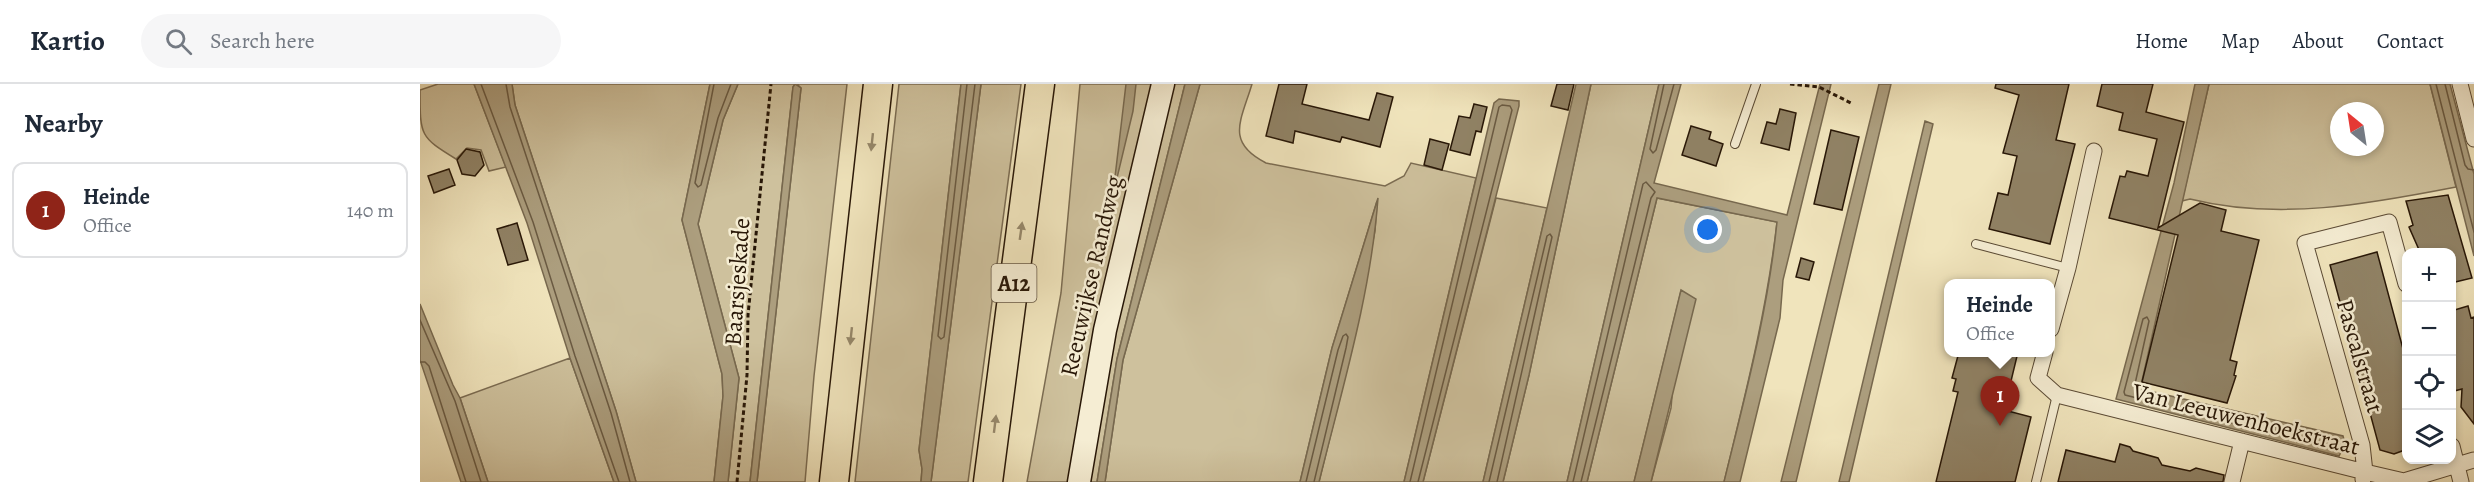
<!DOCTYPE html>
<meta charset="utf-8">
<style>
:root{--surface:#fff;--page:#f6f6f7;--text:#1f2937;--muted:#747a83;--line:#e0e1e3;--accent:#8f2418}
body{margin:0;font-family:Alegreya,serif;background:var(--page);color:var(--text)}
.controls{position:absolute;right:18px;bottom:18px;display:grid;overflow:hidden;border-radius:12px;box-shadow:0 3px 9px #0003}
.controls button{width:54px;height:54px;display:grid;place-items:center;padding:0;border:0;border-bottom:2px solid var(--line);background:var(--surface);color:var(--text);font:30px sans-serif}
.compass{position:absolute;left:1910px;top:18px;width:54px;height:54px;border-radius:50%;background:var(--surface);box-shadow:0 3px 9px #0003;rotate:330deg}
.you{position:absolute;left:1288px;top:146px;width:21px;height:21px;margin:-15px;border:4px solid #fff;border-radius:50%;background:#1a73e8;box-shadow:0 0 0 9px #1a73e833}
.badge{display:grid;place-items:center;width:39px;height:39px;border-radius:50%;background:var(--accent);color:#fff;font-size:20px;font-weight:700}
.pin{position:absolute;translate:-50% -50px;filter:drop-shadow(0 2px 3px #0008)}
.pin::after{content:'';position:absolute;top:32px;width:21px;height:18px;background:inherit;clip-path:polygon(0 0,100% 0,50% 100%)}
.popup{position:absolute;left:1524px;top:195px;width:111px;height:78px;box-sizing:border-box;display:grid;place-content:center;border-radius:12px;background:var(--surface);filter:drop-shadow(0 2px 4px #0005);font-size:20px;white-space:nowrap;color:var(--muted)}
.popup b{font-size:22px;color:var(--text)}
.popup::after{content:'';position:absolute;left:50%;top:100%;margin-left:-12px;border:12px solid transparent;border-top-color:var(--surface)}
.list{margin:0;padding:0;list-style:none}
h2{display:flex;justify-content:space-between;align-items:center;height:78px;margin:0;padding:0 24px;font-size:26px}
h2 small{font-size:20px;font-weight:400;color:var(--muted)}
.list li{display:grid;grid-template-columns:39px 1fr auto;gap:18px;align-items:center;box-sizing:border-box;height:96px;margin:0 12px 12px;padding:0 12px;border:2px solid var(--line);border-radius:12px}
.list b{display:block;font-size:22px;white-space:nowrap}
.list p{margin:0;font-size:20px;white-space:nowrap;color:var(--muted)}
.list em{font-size:20px;font-style:normal;color:var(--muted)}
.icon{flex:none;width:33px;height:33px;fill:none;stroke:currentColor;stroke-width:2;stroke-linecap:round;stroke-linejoin:round}
.map{position:relative;flex:none;width:2054px;height:398px;overflow:hidden}
header{display:flex;align-items:center;gap:36px;box-sizing:border-box;height:84px;padding:0 30px;background:var(--surface);border-bottom:2px solid var(--line)}
header strong{font-size:28px}
nav{display:flex;gap:33px;margin-inline-start:auto;font-size:21px}
.search{width:420px;height:54px;background:var(--page);display:flex;align-items:center;gap:15px;box-sizing:border-box;padding:0 21px;border-radius:33px;color:var(--muted);font-size:22px}
main{display:flex}
aside{flex:1;background:var(--surface)}
.map>svg:first-child{display:block}
.green{fill:#cec19d;stroke:#7b6c52;stroke-width:1.5;fill-rule:evenodd}
.water{fill:#ac9e7e;stroke:#77684e;stroke-width:1.5}
.lines{fill:none;stroke-linecap:round;stroke-linejoin:round}
.shore{stroke:#6a5a42;stroke-width:1.5}
.building{fill:#908265;stroke:#281707;stroke-width:1.5}
.lane-casing{stroke:#5a4a34;stroke-width:10}
.street-casing{stroke:#5a4a34;stroke-width:17}
.secondary-casing{stroke:#281707;stroke-width:25}
.highway-casing{stroke:#281707;stroke-width:31}
.path{stroke:#281707;stroke-width:3;stroke-dasharray:4.5 3;stroke-linecap:butt}
.lane{stroke:#f5edd3;stroke-width:8}
.street{stroke:#f5edd3;stroke-width:15}
.secondary{stroke:#f5edd3;stroke-width:22}
.highway{stroke:#f0e4bc;stroke-width:28}
.oneway{fill:#96886b}
.labels{text-anchor:middle;stroke-width:5;stroke-linejoin:round;paint-order:stroke}
.shield{fill:#f5edd3;stroke:#665744;stroke-width:1.5}
.shield-label{font-size:22px;font-weight:bold;fill:#281707}
.street-label{font-size:24px;fill:#281707;stroke:#f5edd3}
</style>
<header>
<strong>Kartio</strong>
<div class="search"><svg class="icon" aria-label="search" viewBox="0 0 24 24"><circle cx="10" cy="10" r="6"/><path d="M15 15l6 6"/></svg>Search here</div>
<nav><a>Home</a><a>Map</a><a>About</a><a>Contact</a></nav>
</header>
<main>
<aside>
<h2>Nearby<small></small></h2>
<ul class="list">
<li><span class="badge">1</span><div><b>Heinde</b><p>Office</p></div><em>140 m</em></li>
</ul>
</aside>
<div class="map">
<svg width="2054" height="398" viewBox="0 0 2054 398">
<rect width="100%" height="100%" fill="#f0e4bc"/>
<filter id="stains"><feTurbulence type="fractalNoise" baseFrequency=".00333" numOctaves="4"/><feColorMatrix values="0 0 0 0 .2 0 0 0 0 .09 0 0 0 0 .02 0 0 0 .5 -.17"/></filter>
<radialGradient id="worn" r=".72"><stop offset=".6" stop-color="#630" stop-opacity="0"/><stop offset="1" stop-color="#630" stop-opacity=".3"/></radialGradient>
<!-- green -->
<path class="green" d="M18,0H54L86,83L69,87L61,66L47,64L36,75C0,53 0,52 0,6Z
M92,0H290L262,136L302,290L303,312L294,398H216L196,327L95,21Z
M318,0H375L373,3L330,398H308L319,294L278,140L303,36Z
M377,0H427L394,292L385,398H337L381,4Z
M479,0H541L499,366L502,385L501,398H435Z
M561,0H601L548,398H511Z
M660,0H733L650,398H607L641,209Z
M753,0H765L697,275L677,398H669L687,282Z
M780,0H832C821,37 805,58 846,79L965,102L984,92L991,79L1056,94L984,398H899L932,265L955,147L957,117L912,264L880,398H685L703,276Z
M1171,0H1239L1147,398H1083L1109,291Z
M1789,0H2010L2036,103C1949,120 1858,137 1770,115L1762,117ZM1919,27H1955V63H1919Z
M1076,114L1127,124L1063,398H1003Z
M1237,114L1357,138C1347,226 1325,312 1304,398H1231L1251,324L1261,207L1214,398H1167Z
M150,274L194,398H68L40,314Z"/>
<!-- water -->
<path class="water" d="M54,0H92L95,21L196,327L216,398H194L150,274L107,139Z
M290,0H318L303,36L278,140L319,294L308,398H294L303,312L302,290L262,136Z
M375,0L381,4L337,398H330L373,3Z
M541,0H561L511,398H501L502,385L499,366Z
M706,0H716L713,27L697,94L695,93Z
M765,0H780L703,276L685,398H677L697,275Z
M1156,0H1171L1109,291L1083,398H1063Z
M1239,0H1261L1234,99L1367,131L1400,0H1411L1363,196L1360,234L1320,398H1304C1325,312 1348,227 1357,138L1237,114L1167,398H1147Z
M1459,0H1471L1376,398H1361Z
M1775,0H1789L1721,301L1725,306L1923,352L1925,360L1919,372L1696,315L1754,99Z
M2010,0H2030L2054,90V172Z
M1079,15L1099,17V22L1003,398H984L1074,19Z
M1505,37L1513,40L1429,398H1419Z
M958,114C951,210 922,305 899,398H880L912,264Z
M1261,206L1276,215L1231,398H1214Z
M0,220L33,301L40,314L68,398H41L0,276Z"/>
<g class="lines">
<!-- shore -->
<path class="shore" d="M61,0L113,138L155,272L199,398
M86,0L90,23L191,329L210,398
M294,0L275,99L278,103L281,101L298,34L311,0
M547,0L518,252L521,255L524,253L555,0
M1244,0L1230,65L1233,69L1236,66L1254,0
M2016,0L2054,148
M2025,0L2045,81L2048,85L2054,86
M1727,233L1729,237L1715,300L1721,311L1717,314L1705,311L1704,308L1723,235Z
M0,236L35,317L61,398
M0,278H5L9,282L46,398
M1807,332L1917,357L1918,362L1915,365L1808,338L1805,335Z
M886,398L918,266L923,252L926,250L928,253L926,264L894,398
M990,398L1079,23L1082,21L1090,22L1092,26L998,398
M1069,398L1127,152L1130,150L1132,153L1077,398
M1153,398L1223,100L1226,98L1235,108L1231,114L1161,398"/>
</g>
<!-- building -->
<path class="building" d="M859,0H887L882,20L949,36L957,9L973,13L960,63L922,53L920,58L875,47L873,59L846,52Z
M1137,0H1154L1148,26L1131,22Z
M1576,0H1649L1636,56L1655,60L1630,160L1569,145L1578,109L1588,111L1597,72L1583,69L1599,11L1575,4Z
M1682,0H1733L1726,28L1764,38L1738,144L1780,119L1806,126L1801,147L1839,156L1810,276L1817,278L1814,291L1816,292L1807,319L1722,298L1758,151L1689,134L1700,92L1705,93L1707,87L1728,92L1737,55L1699,46L1703,29L1677,22Z
M1054,20L1067,23L1061,48L1056,47L1050,71L1030,66L1039,32L1050,34Z
M1360,25L1376,29L1369,66L1341,59L1347,38L1356,40Z
M1271,42L1291,48L1289,55L1303,60L1296,82L1262,71Z
M1411,46L1439,53L1422,126L1394,120Z
M1010,55L1029,60L1022,86L1004,81Z
M46,65L60,68L64,81L55,92L42,90L37,76Z
M29,85L35,101L14,109L8,92Z
M2028,111L2052,194L2031,199V168H2000L1989,143L1993,141L1986,117Z
M97,139L108,176L88,181L77,145Z
M1957,168L1986,276V362L1982,367L1974,370L1960,366L1910,181Z
M1381,174L1394,178L1389,196L1376,193Z
M2048,222L2051,234L2054,233V340L2041,323L2042,305L2034,307L2031,298V227Z
M1539,268H1598L1584,326L1611,333L1595,398H1516L1538,308L1533,307L1536,295L1532,294Z
M1700,360L1710,363L1713,367L1738,374L1742,381L1770,387L1776,384L1804,391L1803,398H1638L1646,366L1695,378Z"/>
<g class="lines">
<!-- lane casing -->
<g class="lane-casing">
<path id="lane" d="M1315,60L1336,0
M1556,160L1648,184
M1616,398L1637,311"/>
</g>
<!-- street casing -->
<g class="street-casing">
<path id="street" d="M2040,0L2054,55
M1631,245L1648,184L1674,67
M1625,268L1618,294L1637,311L1945,388L1984,397L2054,376
M2032,362L2041,398
M1943,395L1945,388L1942,361L1885,159L1969,138L1986,200
M1812,398L1822,357"/>
</g>
<!-- secondary casing -->
<g class="secondary-casing">
<path id="secondary" d="M659,398L685,246L743,0"/>
</g>
<!-- highway casing -->
<g class="highway-casing">
<path id="highway" d="M414,398L458,0
M568,398L620,0"/>
</g>
<!-- path -->
<path class="path" d="M1370,0L1399,3L1431,19
M317,398L327,291L328,231L351,0"/>
<!-- lane -->
<use href="#lane" class="lane"/>
<!-- street -->
<use href="#street" class="street"/>
<!-- secondary -->
<use href="#secondary" class="secondary"/>
<!-- highway -->
<use href="#highway" class="highway"/>
</g>
<!-- one-way arrows -->
<defs><path id="oneway-solid" d="M-6-.8H1V-3.2L6.5 0L1 3.2V.8H-6Z" transform="scale(1.5)"/></defs>
<g class="oneway">
<use href="#oneway-solid" transform="translate(452 58) rotate(96)"/>
<use href="#oneway-solid" transform="translate(601 147) rotate(-82)"/>
<use href="#oneway-solid" transform="translate(431 252) rotate(96)"/>
<use href="#oneway-solid" transform="translate(575 340) rotate(-83)"/>
</g>
<g class="labels">
<!-- shield labels -->
<rect class="shield" x="571.5" y="180" width="45" height="38" rx="4.5"/>
<g class="shield-label">
<text x="594" y="207">A12</text>
</g>
<!-- street labels -->
<g class="street-label">
<text transform="translate(671 192) rotate(-77)" y="8">Reeuwijkse Randweg</text>
<text transform="translate(317 198) rotate(-86)" y="8">Baarsjeskade</text>
<text transform="translate(1940 272) rotate(74)" y="8">Pascalstraat</text>
<text transform="translate(1826 335) rotate(14)" y="8">Van Leeuwenhoekstraat</text>
</g>
</g>
<rect width="100%" height="100%" filter="url(#stains)"/>
<rect width="100%" height="100%" fill="url(#worn)"/>
</svg>
<div class="controls">
<button>+</button>
<button>−</button>
<button><svg class="icon" aria-label="locate" viewBox="0 0 24 24"><circle cx="12" cy="12" r="6"/><path d="M12 2v4M12 18v4M2 12h4M18 12h4"/></svg></button>
<button><svg class="icon" aria-label="layers" viewBox="0 0 24 24"><path d="M12 4l9 5-9 5-9-5zM3 14l9 5 9-5"/></svg></button>
</div>
<svg class="compass" viewBox="-18 -18 36 36"><path d="M0-13l5 13h-10z" fill="#e53935"/><path d="M0 13l5-13h-10z" fill="#747a83"/></svg>
<div class="you"></div>
<div class="pin badge" style="left:1580px;top:342px">1</div>
<div class="popup"><b>Heinde</b>Office</div>
</div>
</main>
